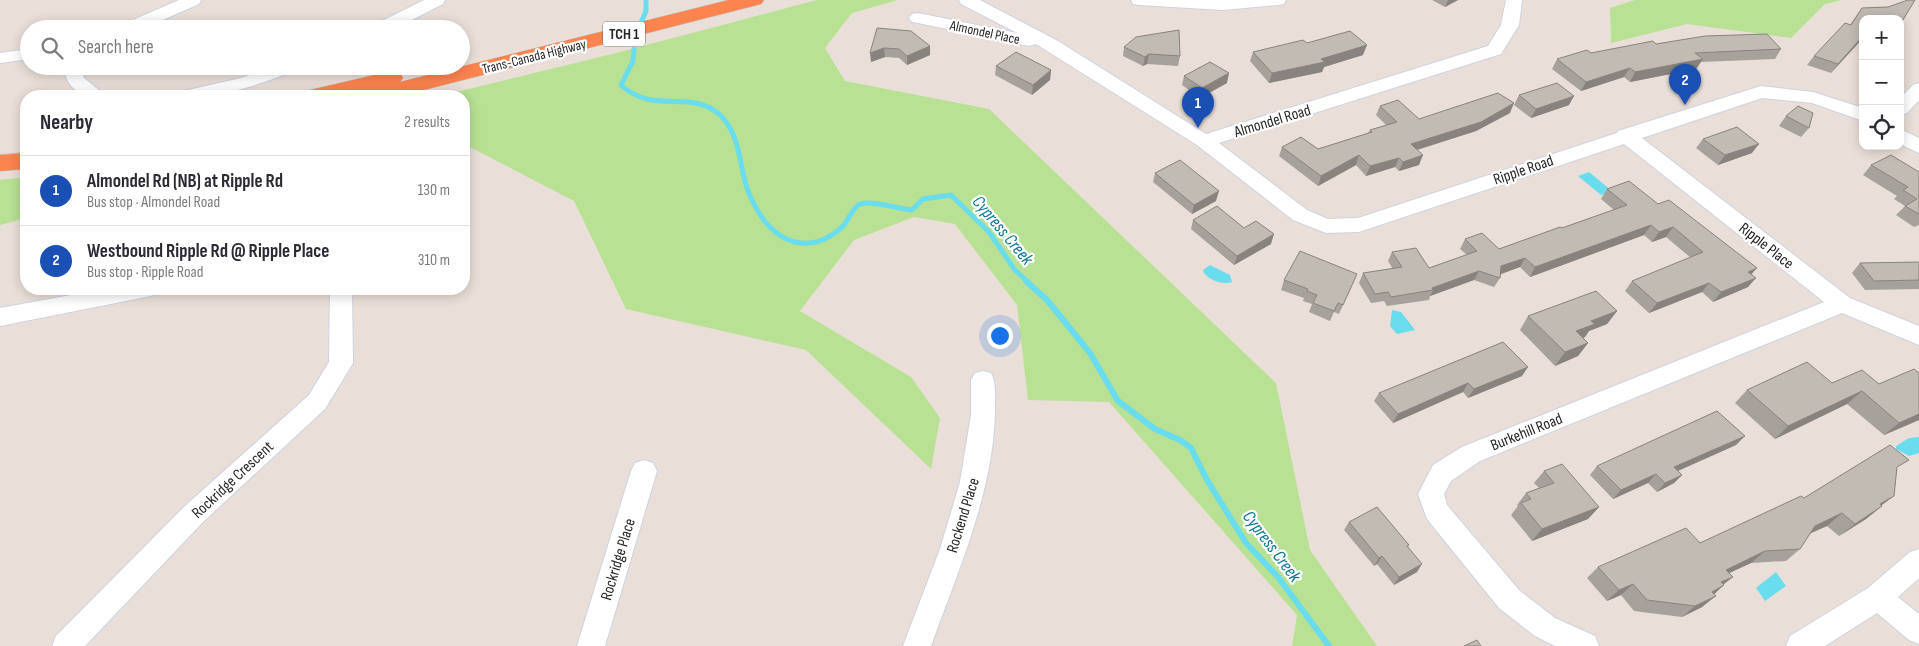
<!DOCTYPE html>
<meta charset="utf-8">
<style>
:root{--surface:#fff;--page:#f7f7f7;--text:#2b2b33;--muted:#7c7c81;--line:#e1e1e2;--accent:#0b8043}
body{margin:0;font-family:"Sofia Sans Condensed",sans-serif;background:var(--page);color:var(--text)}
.controls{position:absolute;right:15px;top:15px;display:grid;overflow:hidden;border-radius:10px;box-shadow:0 2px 12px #0003}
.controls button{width:45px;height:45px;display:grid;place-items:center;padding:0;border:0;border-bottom:1px solid var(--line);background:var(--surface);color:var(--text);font:25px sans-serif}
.you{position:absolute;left:999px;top:335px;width:18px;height:18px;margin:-12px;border:4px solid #fff;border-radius:50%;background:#1a73e8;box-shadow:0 0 0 8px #1a73e833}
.badge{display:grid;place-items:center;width:32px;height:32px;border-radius:50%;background:var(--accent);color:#fff;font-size:16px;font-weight:700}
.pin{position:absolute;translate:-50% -41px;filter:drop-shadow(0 1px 2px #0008)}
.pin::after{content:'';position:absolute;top:26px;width:18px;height:15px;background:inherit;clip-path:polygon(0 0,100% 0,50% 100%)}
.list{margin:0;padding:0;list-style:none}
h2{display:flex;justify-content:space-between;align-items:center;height:65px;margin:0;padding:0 20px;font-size:21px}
h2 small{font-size:16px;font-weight:400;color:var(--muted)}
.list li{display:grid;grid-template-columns:32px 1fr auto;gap:15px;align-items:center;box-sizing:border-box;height:70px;padding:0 20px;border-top:1px solid var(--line)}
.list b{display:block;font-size:19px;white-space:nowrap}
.list p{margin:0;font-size:16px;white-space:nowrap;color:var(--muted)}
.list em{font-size:16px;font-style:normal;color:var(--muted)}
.icon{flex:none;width:28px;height:28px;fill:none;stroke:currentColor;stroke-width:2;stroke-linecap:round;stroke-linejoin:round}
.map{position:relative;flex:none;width:1919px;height:646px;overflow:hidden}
.search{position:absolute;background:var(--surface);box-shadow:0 2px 12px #0003;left:20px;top:20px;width:450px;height:55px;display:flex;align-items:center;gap:12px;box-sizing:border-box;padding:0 18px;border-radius:28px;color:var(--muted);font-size:19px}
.panel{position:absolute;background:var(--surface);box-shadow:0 2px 12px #0003;left:20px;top:90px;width:450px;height:205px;border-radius:20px}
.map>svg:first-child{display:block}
.green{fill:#b8e193}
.water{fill:#69dced}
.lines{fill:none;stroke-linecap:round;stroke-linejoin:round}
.stream-far1{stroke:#69dced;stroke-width:5}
.stream{stroke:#69dced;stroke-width:6}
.minor-casing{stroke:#cdd3e0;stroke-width:2}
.highway-casing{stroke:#bebebe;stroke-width:1}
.minor{fill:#fff;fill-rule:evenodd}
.highway{fill:#fd834f;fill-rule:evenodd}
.wall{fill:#a7a19b}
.shaded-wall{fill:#88837e}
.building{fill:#c2bbb4;stroke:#88837e}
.labels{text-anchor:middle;stroke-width:4.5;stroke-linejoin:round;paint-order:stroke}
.far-street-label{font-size:14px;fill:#272727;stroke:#fff}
.shield{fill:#fff;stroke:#686868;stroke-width:1}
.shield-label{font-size:15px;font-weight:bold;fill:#272727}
.street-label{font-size:16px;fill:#272727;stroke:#fff}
.water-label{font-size:18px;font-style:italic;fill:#0d7894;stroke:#fff}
</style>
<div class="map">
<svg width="1919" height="646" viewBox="0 0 1919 646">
<rect width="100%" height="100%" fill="#eadfd8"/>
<!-- green -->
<path class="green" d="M817,0H898L852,13L825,48L845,81L989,109L1276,383L1310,550L1377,646H1292L1297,615L1109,402L1028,400L1017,305L955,224L914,217L854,240L800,311L911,377L940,418L931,469L806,350L626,309L574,201L464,144V96H440L616,53Z
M1635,0H1842L1825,4L1791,38L1687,24L1611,43L1610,8Z
M26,177V218L0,225V180Z"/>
<!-- water -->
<path class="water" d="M1589,172L1612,191L1601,195L1578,176Z
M1210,265L1230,275L1232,282C1224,286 1205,279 1203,270Z
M1392,310L1401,312L1415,330L1397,334L1390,326Z
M1919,437V453L1909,456L1896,449V446L1909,438Z
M1776,572L1786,586L1765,601L1756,588Z"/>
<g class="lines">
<!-- stream-far1 -->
<path class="stream-far1" d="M646,0V11L635,37L633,61L621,85C655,116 691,88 720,115C738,132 739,158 745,181C748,195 755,207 763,219C785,248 817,252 844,225C849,219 853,207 860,204C871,200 899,209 912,210L923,199L951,195L989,232L1015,270L1028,282"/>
<!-- stream -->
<path class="stream" d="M1026,281L1047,300L1090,353L1118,401L1155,429L1180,440L1191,448L1207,480L1246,543L1278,577L1329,646"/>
<!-- minor casing -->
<g class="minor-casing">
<path id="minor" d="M179,0H201L199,4L142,29H119L121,25Z
M424,0H445L443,4L394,29H372L374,25Z
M959,0H980L1058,41L1206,134L1488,46L1501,25L1506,0H1522L1519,25L1501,54L1219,143L1307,210L1328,219L1358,218L1617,133L1618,131L1761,86L1813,92L1863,108V121L1812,103L1762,98L1642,138L1850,298L1919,326V345L1842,313L1480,461L1451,481L1444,494L1447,505L1519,590L1555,618L1595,636L1599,646H1555L1535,636L1499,608L1427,519L1418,494L1433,465L1462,447L1824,302L1624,144L1359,232L1326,233L1293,220L1197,145L1036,44L1029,46L918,23L912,22L909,18L912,14L918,13L1017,33L961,4Z
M1131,0H1286L1284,4L1278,5L1223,10L1139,5L1133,4Z
M29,49V59L0,63V53Z
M63,66H81L84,78L106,96C81,96 68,92 63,66Z
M274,66H300L297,70C258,85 220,99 177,96L179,92L241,78Z
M1919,83V100L1907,113L1900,115V98L1913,85Z
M1900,129L1919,138V153L1900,144Z
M104,289H157L154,295L146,297L0,326V308Z
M330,289H352L353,363L325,409L204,521L85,646H52L56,636L186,505L309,395L329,362Z
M983,371L991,373C996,383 995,393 995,403C996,487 959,568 931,646H903L940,549L960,482L971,415V380L975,373Z
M644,460L653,463L657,471L605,646H577L631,471L635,463Z
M1919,549V578L1898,597L1919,614V644L1909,640L1877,613L1825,646H1786L1790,636L1868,588L1910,552Z"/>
</g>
<!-- highway casing -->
<g class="highway-casing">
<path id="highway" d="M729,0H764L761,4L400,96H362L365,91L343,96H303L306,91L392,71L400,73L403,78L400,82Z
M26,153V169L0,171V155Z"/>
</g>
<!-- minor -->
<use href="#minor" class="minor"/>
<!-- highway -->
<use href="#highway" class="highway"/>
</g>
<!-- wall -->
<path class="wall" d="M1432,0H1458L1445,7Z
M1915,0L1900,25V19H1863V38L1831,73L1807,65L1814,56L1850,25L1862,8L1888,7Z
M877,28L930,55L907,65L899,58L885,57L871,62Z
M1307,43L1363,55L1324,67L1322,72L1269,83L1250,61L1253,52Z
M1656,44L1781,49L1775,59L1701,62L1696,69L1630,82L1624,77L1581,91L1552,69L1557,59L1591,53Z
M1124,47L1180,56L1178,66L1147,64L1143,66L1123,56Z
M996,66L1051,70L1050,80L1032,95L995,75Z
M1184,76L1227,83L1200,98L1182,85Z
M1519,95L1569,105L1531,118L1514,105Z
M1380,106L1419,119L1510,113L1476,131L1417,150L1419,165L1399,171L1395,167L1366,176L1356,165L1318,186L1279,156L1282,147L1318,149L1368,133L1370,130L1386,125L1376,115Z
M1786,116L1809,128L1801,137L1779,126Z
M1703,139L1752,153L1718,165L1696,148Z
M1871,165L1919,172V225L1914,227L1896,215L1905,206L1894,199L1897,196L1863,175Z
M1155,173L1216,201L1192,214L1153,182Z
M1607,189L1658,204L1752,275L1748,287L1713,302L1702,292L1649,313L1625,291L1632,281L1691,258L1666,237L1652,242L1644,235L1530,277L1520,267L1500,274V278L1494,287L1474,280L1430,296L1429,300L1387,306L1384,301L1371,303L1359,283L1363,273L1393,269L1388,261L1392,252L1429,268L1467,255L1460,249L1465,239L1499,249L1562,228L1614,210L1601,199Z
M1193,220L1244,228L1271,244L1234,265L1191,229Z
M1919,262V289L1865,290L1852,273L1860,263Z
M1357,274L1339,314L1334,312L1330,321L1309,312L1312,304L1303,301L1304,298L1281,290L1284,280Z
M1617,311L1607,324L1589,331L1585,337L1583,338L1588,343L1578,356L1555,366L1520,330L1528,316Z
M1919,373V420L1884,435L1847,404L1775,439L1735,403L1747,390L1832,383L1879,384Z
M1522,376L1468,398L1463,392L1393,423L1374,401L1379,393Z
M1736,445L1678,471L1682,475L1674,483L1657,492L1648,483L1613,499L1590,475L1597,466Z
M1897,469L1894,496L1881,505L1882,506L1866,519L1839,536L1827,526L1810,533L1800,549L1786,561L1751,563L1729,573L1724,584L1702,607L1682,617L1634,611L1621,595L1607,601L1587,578L1598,567L1700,543L1804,498Z
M1544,471L1599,507L1588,519L1532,541L1511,515L1518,506L1517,505L1526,493L1539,488L1534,483Z
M1349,522L1409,545L1408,547L1417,572L1394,585L1377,564L1374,566L1344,530Z"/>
<!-- shaded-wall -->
<path class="shaded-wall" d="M1448,0H1458L1445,7Z
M1863,36V38L1831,73L1838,64Z
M1367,45L1363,55L1324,67L1322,72L1269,83L1272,73Z
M930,46V55L907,65V56Z
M884,48L885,57L871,62L870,53Z
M1149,54L1147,64L1143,66L1145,57Z
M1703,59L1696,69L1630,82L1635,72Z
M1630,68L1624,77L1581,91L1586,82Z
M1051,70L1050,80L1032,95L1033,85Z
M1229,73L1227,83L1200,98L1202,88Z
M1574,96L1569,105L1531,118L1536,109Z
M1514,103L1510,113L1476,131L1407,153L1411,144Z
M1759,144L1752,153L1718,165L1725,155Z
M1359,155L1356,165L1318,186L1321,176Z
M1423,155L1419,165L1399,171L1403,162Z
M1399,158L1395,167L1366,176L1370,166Z
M1219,191L1216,201L1192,214L1194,205Z
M1651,225L1644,235L1530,277L1535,267Z
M1673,227L1666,237L1652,242L1659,232Z
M1274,234L1271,244L1234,265L1237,256Z
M1525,258L1520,267L1496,276L1501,266Z
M1757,268L1749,277L1748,272Z
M1479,271L1474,280L1430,296L1433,290L1432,288Z
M1756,278L1748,287L1713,302L1721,292Z
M1709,283L1702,292L1649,313L1657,303Z
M1617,311L1607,324L1589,331L1585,337L1566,345L1576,331L1591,321Z
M1588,343L1578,356L1555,366L1565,352Z
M1528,367L1522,376L1468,398L1474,389Z
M1468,383L1463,392L1393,423L1398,414Z
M1862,391L1847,404L1775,439L1788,426Z
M1919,414V420L1884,435L1899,423Z
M1745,436L1736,445L1666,476L1674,467Z
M1656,474L1648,483L1613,499L1621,490Z
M1682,475L1674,483L1657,492L1665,483Z
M1894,496L1878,508L1880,504Z
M1882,506L1866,519L1839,536L1855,524Z
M1599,507L1588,519L1532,541L1542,529Z
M1842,513L1827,526L1800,538L1815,526Z
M1765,551L1751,563L1712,581L1726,570Z
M1382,556L1377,564L1374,566L1379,558Z
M1422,564L1417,572L1394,585L1399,577Z
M1733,577L1719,588L1724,585L1711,597L1698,603L1721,582Z
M1633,584L1621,595L1607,601L1619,590Z
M1716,596L1702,607L1682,617L1695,606Z"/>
<!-- building -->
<path class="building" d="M1908,0H1915L1901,23H1900V19H1863V36L1838,64L1814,56L1845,23L1851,25L1862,8L1888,7Z
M877,28L911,31L930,46L907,56L899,49L884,48L870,53Z
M1179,30L1180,56L1149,54L1145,57L1124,47L1136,37Z
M1350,31L1367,45L1321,59L1325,62L1272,73L1253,52L1303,40L1307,43Z
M1767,34L1781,49L1695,53L1703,59L1635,72L1630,68L1586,82L1557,59L1587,50L1591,53L1653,41L1656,44L1705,36Z
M1016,52L1051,70L1033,85L996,66Z
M1210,62L1229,73L1202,88L1184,76Z
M1557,83L1574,96L1536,109L1519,95Z
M1498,93L1514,103L1481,122L1411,144L1423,155L1403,162L1399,158L1370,166L1359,155L1321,176L1282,147L1301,137L1318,149L1372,132L1370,130L1397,122L1380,106L1398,100L1419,119Z
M1798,106L1813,113L1809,128L1786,116Z
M1737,127L1759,144L1725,155L1703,139Z
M1891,155L1919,172V214L1905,206L1917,199L1903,190L1908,187L1871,165Z
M1180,160L1219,191L1194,205L1155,173Z
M1629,181L1658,204L1669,200L1757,268L1748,272L1756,278L1721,292L1709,283L1657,303L1632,281L1703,252L1673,227L1659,232L1651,225L1535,267L1525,258L1501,266L1500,278L1479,271L1432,288L1433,290L1391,297L1388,292L1375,294L1363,273L1402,267L1392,252L1416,248L1429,268L1477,251L1465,239L1482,233L1499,249L1560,227L1562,228L1627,205L1607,189Z
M1217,206L1244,228L1256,221L1274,234L1237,256L1193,220Z
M1300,251L1357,274L1343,305L1338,303L1334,311L1313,303L1317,295L1307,291L1308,289L1284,280Z
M1919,262V280L1874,281L1860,263Z
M1596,291L1617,311L1591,321L1595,324L1576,331L1588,343L1565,352L1528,316Z
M1503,342L1528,367L1474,389L1468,383L1398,414L1379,393Z
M1807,362L1832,383L1862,370L1879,384L1914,369L1919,373V414L1899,423L1862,391L1788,426L1747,390Z
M1717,411L1745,436L1674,467L1682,475L1665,483L1656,474L1621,490L1597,466Z
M1890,445L1909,460L1897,467L1894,496L1880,504L1882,506L1855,524L1842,513L1815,526L1800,549L1765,551L1726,570L1733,577L1721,582L1724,585L1712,592L1716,596L1695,606L1647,600L1633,584L1619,590L1598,567L1686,528L1700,543L1801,496L1804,498Z
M1562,464L1599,507L1542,529L1521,503L1531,499L1526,493L1554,483L1544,471Z
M1377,507L1409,545L1407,546L1422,564L1399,577L1382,556L1379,558L1349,522Z
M1477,640L1481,646H1464Z"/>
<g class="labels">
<!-- far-street labels -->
<g class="far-street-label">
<text transform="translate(985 32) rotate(12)" y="5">Almondel Place</text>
<text transform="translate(534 56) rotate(-14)" y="5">Trans-Canada Highway</text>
</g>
<!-- shield labels -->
<rect class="shield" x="603" y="21.5" width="42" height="25" rx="4"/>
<g class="shield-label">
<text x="624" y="39">TCH 1</text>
</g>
<!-- street labels -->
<g class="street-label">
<text transform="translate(1272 120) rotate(-17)" y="6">Almondel Road</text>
<text transform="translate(1523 169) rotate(-19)" y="6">Ripple Road</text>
<text transform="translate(1767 245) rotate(38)" y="6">Ripple Place</text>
<text transform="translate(1526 431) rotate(-22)" y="6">Burkehill Road</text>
<text transform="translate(232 479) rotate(-43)" y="6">Rockridge Crescent</text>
<text transform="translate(962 515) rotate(-73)" y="6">Rockend Place</text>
<text transform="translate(617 559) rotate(-73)" y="6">Rockridge Place</text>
</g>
<!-- water labels -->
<g class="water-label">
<text transform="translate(1003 230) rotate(50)" y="6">Cypress Creek</text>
<text transform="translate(1272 546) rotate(53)" y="6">Cypress Creek</text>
</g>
</g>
</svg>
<div class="controls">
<button>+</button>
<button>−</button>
<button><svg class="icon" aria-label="locate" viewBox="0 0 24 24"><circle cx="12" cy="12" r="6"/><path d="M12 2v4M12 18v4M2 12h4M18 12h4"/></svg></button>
</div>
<div class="you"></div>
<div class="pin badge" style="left:1198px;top:128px;background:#1a4fb4">1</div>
<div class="pin badge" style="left:1685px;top:105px;background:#1a4fb4">2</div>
<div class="search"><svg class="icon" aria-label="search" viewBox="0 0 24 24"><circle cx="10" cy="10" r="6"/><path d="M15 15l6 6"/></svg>Search here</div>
<section class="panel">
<h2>Nearby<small>2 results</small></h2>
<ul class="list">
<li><span class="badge" style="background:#1a4fb4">1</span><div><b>Almondel Rd (NB) at Ripple Rd</b><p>Bus stop · Almondel Road</p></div><em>130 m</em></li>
<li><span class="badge" style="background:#1a4fb4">2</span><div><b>Westbound Ripple Rd @ Ripple Place</b><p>Bus stop · Ripple Road</p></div><em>310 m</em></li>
</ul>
</section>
</div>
